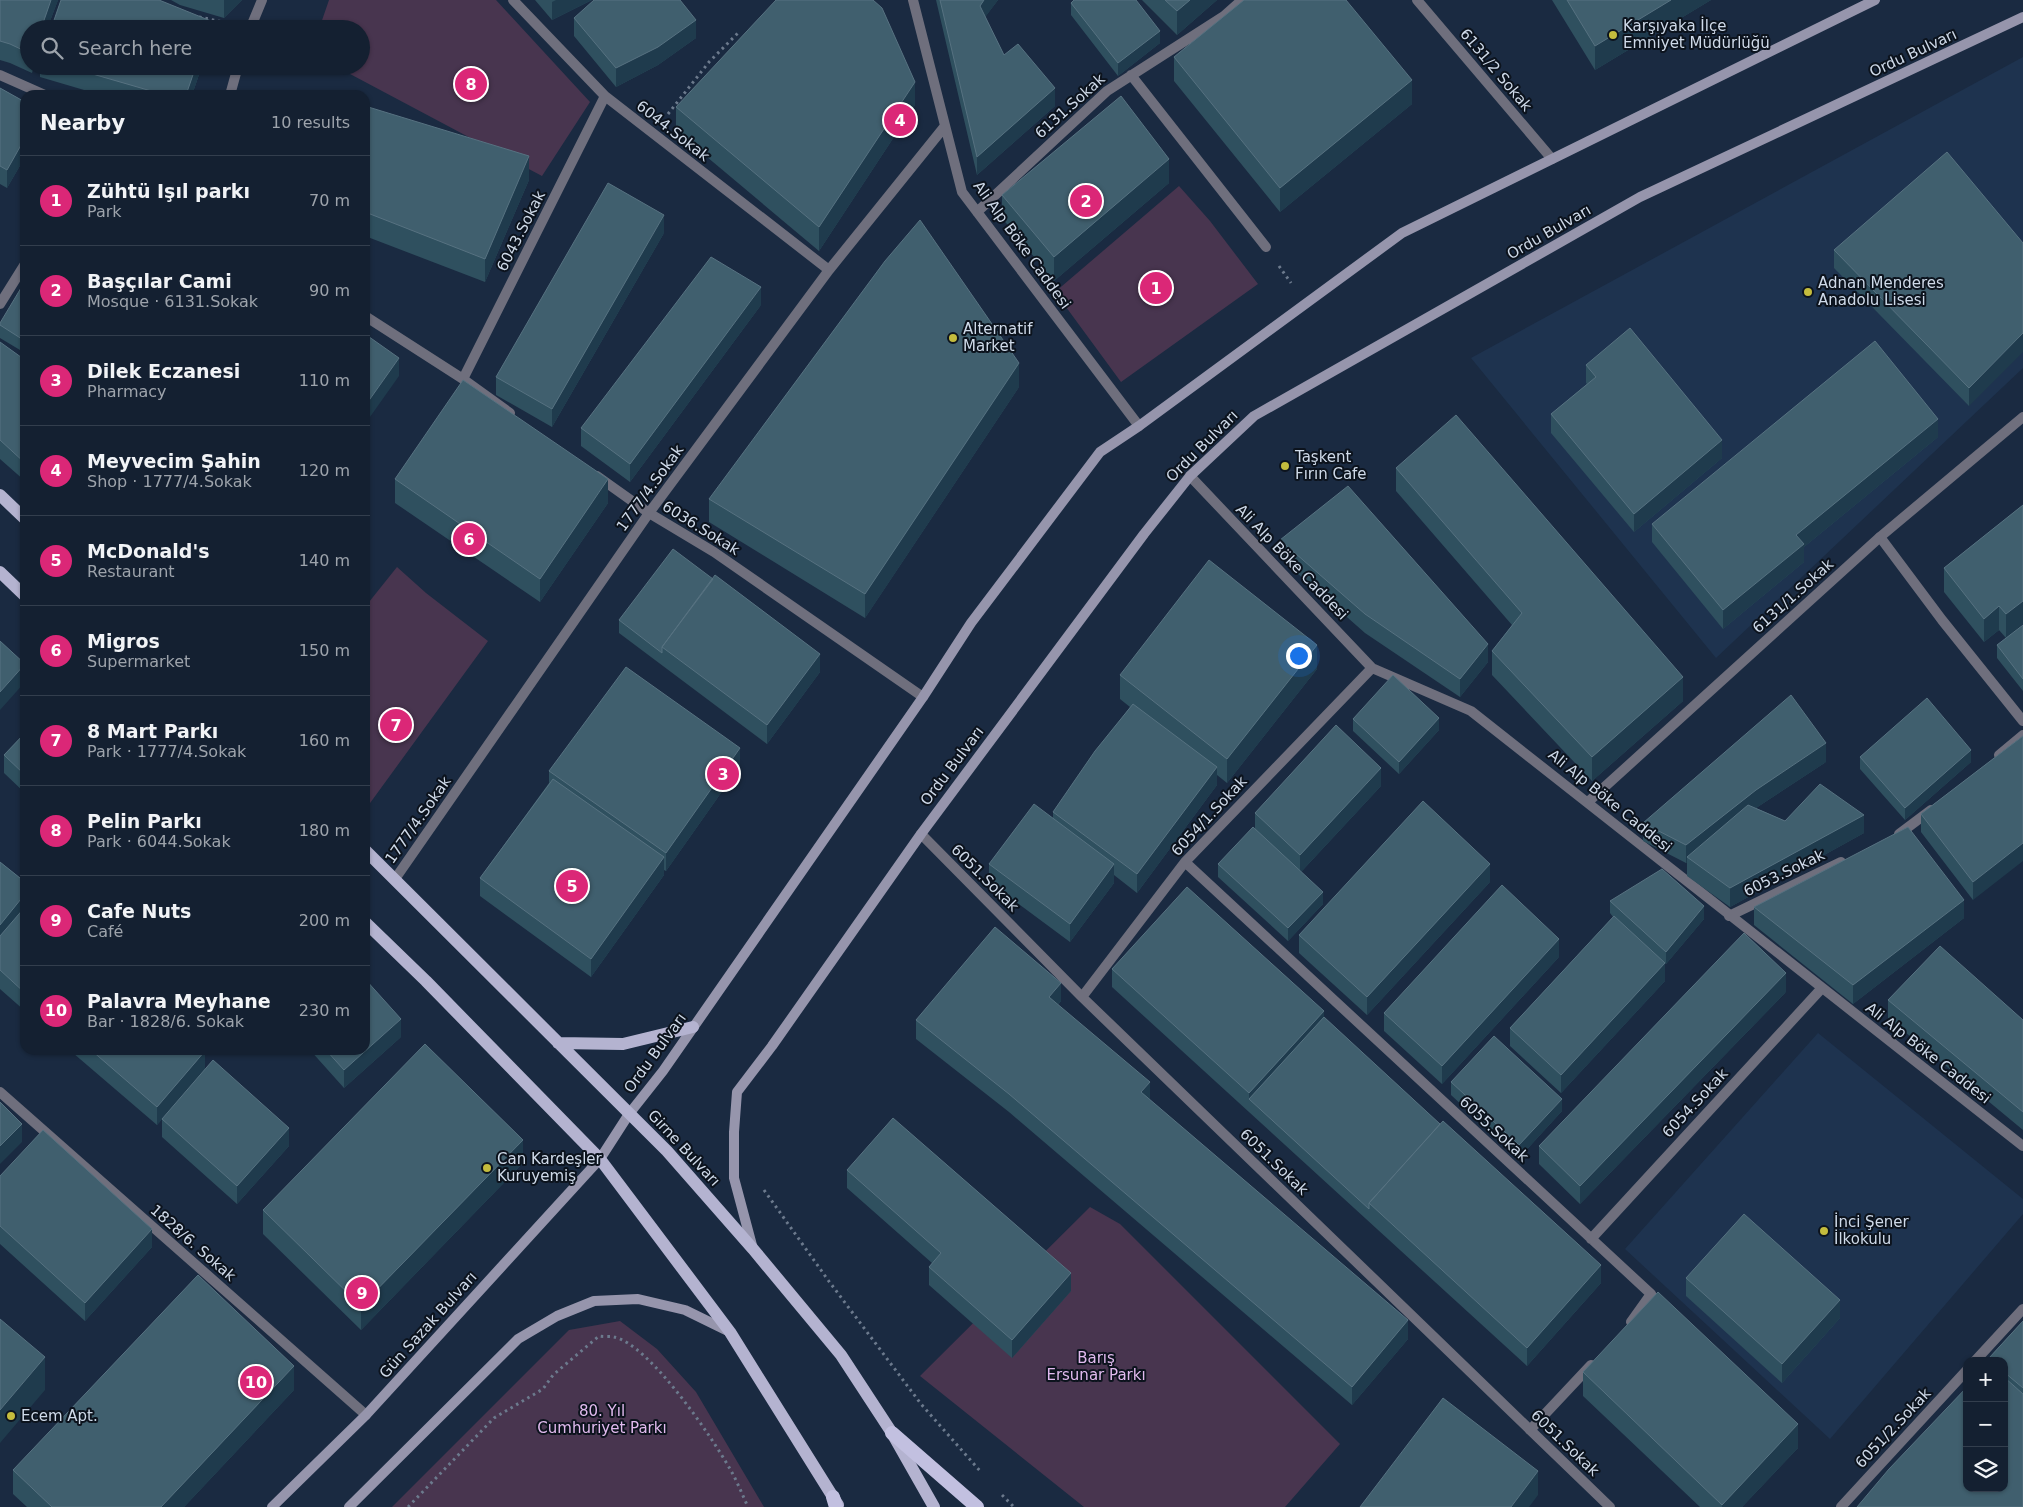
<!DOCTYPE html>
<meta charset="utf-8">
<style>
:root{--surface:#142031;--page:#212d3d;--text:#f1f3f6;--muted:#9da3ab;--line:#333e4d;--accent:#db2777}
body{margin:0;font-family:"DejaVu Sans",sans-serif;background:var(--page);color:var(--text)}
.controls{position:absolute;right:15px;bottom:15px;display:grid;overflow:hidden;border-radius:10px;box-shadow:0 1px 4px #0004}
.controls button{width:45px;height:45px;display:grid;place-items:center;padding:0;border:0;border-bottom:1px solid var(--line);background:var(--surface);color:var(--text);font:25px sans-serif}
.you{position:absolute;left:1298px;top:655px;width:18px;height:18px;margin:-12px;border:4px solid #fff;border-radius:50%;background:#1a73e8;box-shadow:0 0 0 8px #1a73e833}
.badge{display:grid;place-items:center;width:32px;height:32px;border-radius:50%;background:var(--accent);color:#fff;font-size:16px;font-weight:700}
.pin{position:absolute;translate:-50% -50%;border:2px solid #fff;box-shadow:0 1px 5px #0006}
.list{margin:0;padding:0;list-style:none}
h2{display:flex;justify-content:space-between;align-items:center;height:65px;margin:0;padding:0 20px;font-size:21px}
h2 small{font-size:16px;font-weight:400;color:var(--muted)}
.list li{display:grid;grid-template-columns:32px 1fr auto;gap:15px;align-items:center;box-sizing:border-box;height:90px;padding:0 20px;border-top:1px solid var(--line)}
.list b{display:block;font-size:19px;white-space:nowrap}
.list p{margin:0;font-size:16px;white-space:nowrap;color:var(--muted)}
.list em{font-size:16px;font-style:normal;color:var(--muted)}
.icon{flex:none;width:28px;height:28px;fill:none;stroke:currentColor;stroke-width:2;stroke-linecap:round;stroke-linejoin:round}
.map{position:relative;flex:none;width:2023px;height:1507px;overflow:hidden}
.search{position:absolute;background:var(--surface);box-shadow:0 1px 4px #0004;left:20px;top:20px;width:350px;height:55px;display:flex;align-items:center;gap:12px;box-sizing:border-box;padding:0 18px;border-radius:28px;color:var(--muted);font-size:19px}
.panel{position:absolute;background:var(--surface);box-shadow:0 1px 4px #0004;left:20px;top:90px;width:350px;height:965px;border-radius:15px}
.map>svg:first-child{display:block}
.built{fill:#1e334f}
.green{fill:#48354f}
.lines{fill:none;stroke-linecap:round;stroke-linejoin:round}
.path{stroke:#6c7a8d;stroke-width:3;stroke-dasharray:2.5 4;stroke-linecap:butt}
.service{stroke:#6f6f7d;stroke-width:10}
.minor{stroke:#6f6f7d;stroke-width:10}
.secondary{stroke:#9695ac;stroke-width:10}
.primary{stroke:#b4b3d0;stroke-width:12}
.trunk{stroke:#c2c0e0;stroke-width:14}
.wall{fill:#2f505f}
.shaded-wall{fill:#1f3b4d}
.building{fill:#405f6e;stroke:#577281}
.poi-dot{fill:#c4bc3d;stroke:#0c131d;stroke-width:2}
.labels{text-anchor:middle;stroke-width:4;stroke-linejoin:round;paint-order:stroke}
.poi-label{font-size:15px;fill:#cfdae9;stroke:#0c131d;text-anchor:start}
.street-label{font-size:15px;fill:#cfdae9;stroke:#0c131d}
.park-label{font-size:15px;fill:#e1baee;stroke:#0c131d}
</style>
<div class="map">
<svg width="2023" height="1507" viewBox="0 0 2023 1507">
<rect width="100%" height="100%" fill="#1a2a41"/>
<!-- built -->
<path class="built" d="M2023,57V368L1716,658L1471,358Z
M1818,1033L2023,1199V1214L1830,1439L1625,1249Z"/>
<!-- green -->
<path class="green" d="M329,0H496L590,102L542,176L335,66H361V29H319Z
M1179,186L1210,221L1258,284L1121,382L1055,292Z
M397,567L426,593L488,641L365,810V607Z
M1090,1207L1120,1224L1340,1444L1285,1507H1084L920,1376Z
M620,1321L657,1349L696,1392L764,1507H392L569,1330Z"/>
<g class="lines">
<!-- path -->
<path class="path" d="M199,17L228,23
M668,114L709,62L738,33
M1279,266L1291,283
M764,1190L828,1280L921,1404L981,1472
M1002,1495L1014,1507
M408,1507L494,1418L543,1389L553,1375L599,1336C604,1337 610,1336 614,1337C649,1344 712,1437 730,1469C737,1481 742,1494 748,1507"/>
<!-- service -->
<path class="service" d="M1880,537L1942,620L2023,721"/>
<!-- minor -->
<path class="minor" d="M513,0L605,96L829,270
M913,0L962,192L1139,426
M1417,0L1552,159
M250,29L262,0
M0,75L45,95
M1131,75L1266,247
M230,95L238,66
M977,212L1107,91L1224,16L1242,0
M0,304L25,264
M365,316L463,379L510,413
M463,379L605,96
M597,476L649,513L714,552L923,697
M1190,476L1372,668L1471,711L2023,1146
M1999,755L2023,735
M1588,802L1880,537L2023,417
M921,834L1082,997L1610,1507
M1899,834L1931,810
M1185,862L1651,1294L1631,1322
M395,879L649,513L829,270L945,126
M1729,916L1841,862
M1082,997L1185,862L1372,668
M0,1092L366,1415
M1591,1239L1822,988
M1975,1361L2023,1309
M1530,1430L1591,1365
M1841,1507L1967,1370"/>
<!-- secondary -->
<path class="secondary" d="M753,1249L734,1178V1132L737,1092L772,1046L921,834L1144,534L1190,476L1254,416L1640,197L2023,17
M272,1507L366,1415L600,1159L629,1114L663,1071L923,697L971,623L1100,452L1139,426L1402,233L1875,0
M349,1507L518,1339L557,1316L594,1301L638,1299L685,1310L730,1332"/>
<!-- primary -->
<path class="primary" d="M0,495L25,519
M0,572L25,596
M365,850L667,1151L753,1249L841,1355L892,1433L934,1507
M365,922L426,981L600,1159L730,1332L838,1505
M558,1043L623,1044L693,1027"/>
<!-- trunk -->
<path class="trunk" d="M892,1433L977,1507
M833,1497L836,1507"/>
</g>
<!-- wall -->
<path class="wall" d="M0,0H58L47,29H29V66H34L32,73L10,63L0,60Z
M171,0H242L224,18L180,5Z
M535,0H592L552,20Z
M936,0H998L985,17L1004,55L1055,106L977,175Z
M1142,0H1217L1177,35Z
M1552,0H1711L1595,70Z
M1071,3L1160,43L1118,76L1071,15Z
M574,18L696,38L658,65L616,87L574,36Z
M1174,57L1412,104L1280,212L1174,81Z
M40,66H202L192,95H101L40,77Z
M0,88L25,102V157L7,188L0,184Z
M915,105L819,251L676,131V107Z
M365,106L529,180L485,282L365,236Z
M1169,183L1054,281L1002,218V195Z
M664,233L552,427L496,395V377Z
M2023,243L1969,406L1834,268V250Z
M25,291V353L0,338V323Z
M761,305L630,482L581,446V428Z
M0,342L25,360V481L0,459Z
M1586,365L1722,458L1634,532L1551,433V414L1587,384L1586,383Z
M1019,387L865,618L709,522V499Z
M1938,437L1804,547V562L1723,629L1652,542V524Z
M1396,468L1683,701L1592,781L1492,675V651L1512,625L1396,491Z
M395,479L608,503L540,602L395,503Z
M2023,505L2006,638L1999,630L1984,642L1944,592V568Z
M1280,540L1488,662L1460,697L1365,633L1280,558Z
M619,620L820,672L767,744L619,633Z
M2023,625V691L1997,658V645Z
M1317,669L1227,783L1217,775V785L1137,893L1114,875V883L1070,942L989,882V864L1053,819V812L1130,707L1120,699V675Z
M1353,719L1439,730L1399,774L1353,731Z
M25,733V793L4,773V755Z
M2023,736L1973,900L1921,832V814Z
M1860,757L1971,762L1905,820L1860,769Z
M1826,762L1756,808L1785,821L1864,833L1730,907L1687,876V862L1686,863L1643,841V823Z
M740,766L666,871L664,870V875L591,977L480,896V878L549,783V771Z
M1381,786L1301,872L1323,904L1288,941L1218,877V864L1255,829V813Z
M0,862L25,882V1011L0,989Z
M1490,882L1367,1015L1299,953V935Z
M1610,901L1704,919L1666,964L1665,963V981L1561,1093L1510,1046V1028L1613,917L1610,913Z
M1754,907L1964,918L1853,1004L1754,925Z
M1559,957L1442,1084L1384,1031V1013Z
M1112,969L1324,1017L1601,1283L1527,1366L1112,987Z
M1786,992L1580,1204L1539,1164V1146Z
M1888,1000L2023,1020V1130L1888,1018Z
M1061,1001L1058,1005L1150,1100L1408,1339L1352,1405L1009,1112L916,1039V1020Z
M401,1037L344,1088L310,1050H365Z
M73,1050H204L205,1069L157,1125L73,1053Z
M1451,1082L1562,1111L1519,1158L1451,1095Z
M162,1119L289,1146L237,1204L162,1137Z
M523,1163L361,1330L263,1234V1210Z
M847,1170L1071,1291L1012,1358L929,1285V1267L932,1263L847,1188Z
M0,1176L152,1247L85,1321L0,1244Z
M1686,1278L1840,1318L1782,1383L1686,1296Z
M2023,1321V1507L2004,1488V1361H1989V1358Z
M1583,1372L1798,1448L1742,1507H1700L1583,1396Z
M294,1390L184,1507H27L13,1494V1470Z"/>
<!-- shaded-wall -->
<path class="shaded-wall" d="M51,0H58L47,29H41Z
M224,0H242L224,18Z
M556,0H592L552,20V2Z
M984,0H998L980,24V6Z
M1190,0H1217L1177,35V11Z
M1671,0H1711L1595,70V46Z
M696,20V38L658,65L616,87V68Z
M1160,31V43L1118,76V63Z
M196,66H202L192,95H186Z
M1412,80V104L1280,212V188Z
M915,82V105L819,251V227Z
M1055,88V106L977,175V157Z
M25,138V157L7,188V170Z
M529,156V180L485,282V259Z
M1169,159V183L1054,281V257Z
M664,215V233L552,427V409Z
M761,287V305L630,482V464Z
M2023,333V352L1969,406V388Z
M399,358V376L365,424V406Z
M1019,363V387L865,618V594Z
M1938,419V437L1804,547V562L1723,629V610L1796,535Z
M1722,440V458L1634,532V514Z
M608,479V503L540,602V579Z
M2023,601V624L2006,638V614Z
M1999,606V630L1984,642V619Z
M1488,644V662L1460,697V679Z
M1317,645V669L1227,783V759Z
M820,654V672L767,744V725Z
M25,664V682L0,710V692Z
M1683,677V701L1592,781V757Z
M1439,718V730L1399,774V762Z
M1826,743V762L1756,808L1687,857V862L1686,863V845L1756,790Z
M740,748V766L666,871V853Z
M1971,750V762L1905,820V808Z
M1217,767V785L1137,893V874Z
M1381,768V786L1300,873V855Z
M1864,815V833L1730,907V888Z
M2023,843V861L1973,900V882Z
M664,857V875L591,977V959Z
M1114,864V883L1070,942V924Z
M1490,864V882L1367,1015V997Z
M1323,892V904L1288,941V928Z
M25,894V913L0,943V925Z
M1964,900V918L1853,1004V985Z
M1704,906V919L1666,964V952Z
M1559,939V957L1442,1084V1066Z
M1665,963V981L1561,1093V1075Z
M1786,973V992L1580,1204V1186Z
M1061,983V1001L1049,1015V997Z
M1324,1011V1029L1249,1099V1093Z
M401,1019V1037L344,1088V1070Z
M205,1051V1069L157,1125V1107Z
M1150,1082V1100L1141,1092Z
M1562,1099V1111L1519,1158V1145Z
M22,1124V1142L0,1164V1146Z
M289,1128V1146L237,1204V1186Z
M523,1140V1163L361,1330V1306Z
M152,1229V1247L85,1321V1303Z
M1601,1265V1283L1527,1366V1348Z
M1071,1273V1291L1012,1358V1340Z
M1840,1300V1318L1782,1383V1364Z
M1408,1320V1339L1352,1405V1387Z
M45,1357V1390L0,1443V1410Z
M294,1366V1390L184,1507H161Z
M1798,1424V1448L1742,1507H1722V1505Z
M1538,1471V1495L1529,1507H1511Z"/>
<!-- building -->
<path class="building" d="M0,0H51L41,29H29V53L10,44L0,41Z
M61,0H159L211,21L208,29H51Z
M594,0H680L696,20L658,47L616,68L574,18Z
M776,0H873L882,8L915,82L819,227L676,107Z
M940,0H984L980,6L1004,55L1018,44L1055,88L977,157Z
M1074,0H1136L1160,31L1118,63L1071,3Z
M1165,0H1190L1177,11Z
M1244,0H1346L1412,80L1280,188L1174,57Z
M1567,0H1671L1595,46Z
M65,66H196L186,95H165Z
M0,88L25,102V138L7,170L0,166Z
M1121,96L1169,159L1054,257L1002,195Z
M365,106L529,156L485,259L365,212Z
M1947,152L2023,243V333L1969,388L1834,250Z
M608,183L664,215L552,409L496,377Z
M920,220L1019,363L865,594L709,499L885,261Z
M711,257L761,287L630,464L581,428Z
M21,288L25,291V341L0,325V323Z
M1630,328L1722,440L1634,514L1551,414L1596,377L1586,365Z
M365,334L399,358L365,406Z
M1875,341L1938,419L1796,535L1804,544L1723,610L1652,524Z
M0,342L25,360V463L0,440Z
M463,380L608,479L540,579L395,479Z
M1456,415L1683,677L1592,757L1492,651L1522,613L1396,468Z
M1348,486L1488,644L1460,679L1365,614L1280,540Z
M2023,505V601L2006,614L1999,606L1984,619L1944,568Z
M673,549L713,579L662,647V653L619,620Z
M1209,560L1317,645L1227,759L1120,675Z
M715,575L820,654L767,725L662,647Z
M2023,625V679L1997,645Z
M0,641L25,664L0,692Z
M626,667L740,748L666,853L549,771Z
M1393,675L1439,718L1399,762L1353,719Z
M1791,695L1826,743L1756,790L1686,845L1643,823Z
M1927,698L1971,750L1905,808L1860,757Z
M1133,704L1217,767L1137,874L1053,812L1095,751Z
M1336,725L1381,768L1300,855L1255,813Z
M25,733V775L4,755Z
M2023,736V843L1973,882L1921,814Z
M553,779L664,857L591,959L480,878Z
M1820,784L1864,815L1730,888L1687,857L1748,805L1785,821Z
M1423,801L1490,864L1367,997L1299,935Z
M1034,804L1114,864L1070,924L989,864Z
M1253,827L1323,892L1288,928L1218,864Z
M1908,827L1964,900L1853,985L1754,907Z
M0,862L25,882V894L0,925Z
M1662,869L1704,906L1666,952L1610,901Z
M1502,885L1559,939L1442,1066L1384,1013Z
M1187,887L1324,1011L1249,1093L1112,969Z
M25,907V993L0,970V936Z
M1614,916L1665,963L1561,1075L1510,1028Z
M995,927L1061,983L1049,997L1150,1082L1141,1092L1408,1320L1352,1387L1009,1094L916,1020Z
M1744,933L1786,973L1580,1186L1539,1146Z
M1940,946L2023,1020V1112L1888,1000Z
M365,979L401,1019L344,1070L326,1050H365Z
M1324,1017L1440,1124L1369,1203V1209L1249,1099Z
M1494,1036L1562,1099L1519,1145L1451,1082Z
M425,1044L523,1140L361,1306L263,1210Z
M91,1050H204L205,1051L157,1107Z
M213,1060L289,1128L237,1186L162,1119Z
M0,1102L22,1124L0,1146Z
M893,1118L1071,1273L1012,1340L929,1267L941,1253L847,1170Z
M1443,1121L1601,1265L1527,1348L1369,1203Z
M43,1130L152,1229L85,1303L0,1226V1176Z
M1744,1214L1840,1300L1782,1364L1686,1278Z
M198,1275L294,1366L161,1507H52L13,1470Z
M1658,1292L1798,1424L1722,1505L1583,1372Z
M0,1319L45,1357L0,1410Z
M2023,1321V1388L2004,1372V1361H1992L1989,1358Z
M2004,1377L2023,1394V1507H1857L1889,1469L1967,1387V1488H2004Z
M1443,1398L1538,1471L1511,1507H1360Z"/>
<!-- markers -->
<g class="poi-dot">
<circle cx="1613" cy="35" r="5"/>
<circle cx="1808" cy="292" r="5"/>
<circle cx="953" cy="338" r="5"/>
<circle cx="1285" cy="466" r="5"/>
<circle cx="487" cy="1168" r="5"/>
<circle cx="1824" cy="1231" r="5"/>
<circle cx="11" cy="1416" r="5"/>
</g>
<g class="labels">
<!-- poi labels -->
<g class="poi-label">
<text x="1623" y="31">Karşıyaka İlçe<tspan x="1623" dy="17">Emniyet Müdürlüğü</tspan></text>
<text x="1818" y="288">Adnan Menderes<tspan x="1818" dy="17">Anadolu Lisesi</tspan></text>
<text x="963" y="334">Alternatif<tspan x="963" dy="17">Market</tspan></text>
<text x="1295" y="462">Taşkent<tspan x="1295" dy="17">Fırın Cafe</tspan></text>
<text x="497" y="1164">Can Kardeşler<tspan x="497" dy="17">Kuruyemiş</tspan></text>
<text x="1834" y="1227">İnci Şener<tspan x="1834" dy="17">İlkokulu</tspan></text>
<text x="21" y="1421">Ecem Apt.</text>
</g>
<!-- street labels -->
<g class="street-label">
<text transform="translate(1913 53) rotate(-25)" y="5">Ordu Bulvarı</text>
<text transform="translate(1496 70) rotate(50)" y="5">6131/2 Sokak</text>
<text transform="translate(1070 106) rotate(-42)" y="5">6131.Sokak</text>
<text transform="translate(673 131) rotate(38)" y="5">6044.Sokak</text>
<text transform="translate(521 231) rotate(-63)" y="5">6043.Sokak</text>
<text transform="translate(1549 232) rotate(-30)" y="5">Ordu Bulvarı</text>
<text transform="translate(1022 245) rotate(54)" y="5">Ali Alp Böke Caddesi</text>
<text transform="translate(1202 446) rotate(-45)" y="5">Ordu Bulvarı</text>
<text transform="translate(650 488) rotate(-54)" y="5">1777/4.Sokak</text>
<text transform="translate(701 528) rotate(32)" y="5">6036.Sokak</text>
<text transform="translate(1292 562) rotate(46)" y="5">Ali Alp Böke Caddesi</text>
<text transform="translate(1793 596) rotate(-42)" y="5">6131/1.Sokak</text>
<text transform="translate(952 766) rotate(-53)" y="5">Ordu Bulvarı</text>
<text transform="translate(1610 801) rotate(39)" y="5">Ali Alp Böke Caddesi</text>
<text transform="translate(1209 816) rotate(-47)" y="5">6054/1.Sokak</text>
<text transform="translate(418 820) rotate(-55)" y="5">1777/4.Sokak</text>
<text transform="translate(1784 873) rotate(-26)" y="5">6053.Sokak</text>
<text transform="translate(985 878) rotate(45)" y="5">6051.Sokak</text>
<text transform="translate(655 1053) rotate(-54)" y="5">Ordu Bulvarı</text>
<text transform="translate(1928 1053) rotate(38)" y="5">Ali Alp Böke Caddesi</text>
<text transform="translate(1695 1103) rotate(-47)" y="5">6054.Sokak</text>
<text transform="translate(1494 1129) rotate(43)" y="5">6055.Sokak</text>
<text transform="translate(684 1148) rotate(47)" y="5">Girne Bulvarı</text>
<text transform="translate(1274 1162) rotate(44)" y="5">6051.Sokak</text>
<text transform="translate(193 1243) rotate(41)" y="5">1828/6. Sokak</text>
<text transform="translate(428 1325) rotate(-48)" y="5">Gün Sazak Bulvarı</text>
<text transform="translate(1893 1428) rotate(-47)" y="5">6051/2.Sokak</text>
<text transform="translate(1565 1443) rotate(44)" y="5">6051.Sokak</text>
</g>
<!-- park labels -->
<g class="park-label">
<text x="1096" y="1363">Barış<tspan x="1096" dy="17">Ersunar Parkı</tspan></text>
<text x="602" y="1416">80. Yıl<tspan x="602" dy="17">Cumhuriyet Parkı</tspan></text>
</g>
</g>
</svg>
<div class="controls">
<button>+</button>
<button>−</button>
<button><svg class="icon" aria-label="layers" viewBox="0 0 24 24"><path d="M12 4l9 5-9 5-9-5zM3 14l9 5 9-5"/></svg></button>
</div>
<div class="you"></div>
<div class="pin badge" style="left:1156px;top:288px">1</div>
<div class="pin badge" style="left:1086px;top:201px">2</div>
<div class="pin badge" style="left:723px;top:774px">3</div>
<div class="pin badge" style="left:900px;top:120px">4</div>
<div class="pin badge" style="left:572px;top:886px">5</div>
<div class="pin badge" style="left:469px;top:539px">6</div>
<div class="pin badge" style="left:396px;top:725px">7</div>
<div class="pin badge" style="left:471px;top:84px">8</div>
<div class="pin badge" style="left:362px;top:1293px">9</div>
<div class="pin badge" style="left:256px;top:1382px">10</div>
<div class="search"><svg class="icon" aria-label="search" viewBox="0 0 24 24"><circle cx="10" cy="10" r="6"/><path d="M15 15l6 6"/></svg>Search here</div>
<section class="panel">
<h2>Nearby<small>10 results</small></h2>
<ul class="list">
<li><span class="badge">1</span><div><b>Zühtü Işıl parkı</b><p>Park</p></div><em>70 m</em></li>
<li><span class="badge">2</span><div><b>Başçılar Cami</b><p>Mosque · 6131.Sokak</p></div><em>90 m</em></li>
<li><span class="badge">3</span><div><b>Dilek Eczanesi</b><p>Pharmacy</p></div><em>110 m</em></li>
<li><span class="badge">4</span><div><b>Meyvecim Şahin</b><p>Shop · 1777/4.Sokak</p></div><em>120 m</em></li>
<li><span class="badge">5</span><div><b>McDonald's</b><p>Restaurant</p></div><em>140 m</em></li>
<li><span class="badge">6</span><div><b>Migros</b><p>Supermarket</p></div><em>150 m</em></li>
<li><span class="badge">7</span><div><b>8 Mart Parkı</b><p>Park · 1777/4.Sokak</p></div><em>160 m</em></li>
<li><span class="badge">8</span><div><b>Pelin Parkı</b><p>Park · 6044.Sokak</p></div><em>180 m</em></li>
<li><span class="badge">9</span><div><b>Cafe Nuts</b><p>Café</p></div><em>200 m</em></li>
<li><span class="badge">10</span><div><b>Palavra Meyhane</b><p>Bar · 1828/6. Sokak</p></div><em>230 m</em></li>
</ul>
</section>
</div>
